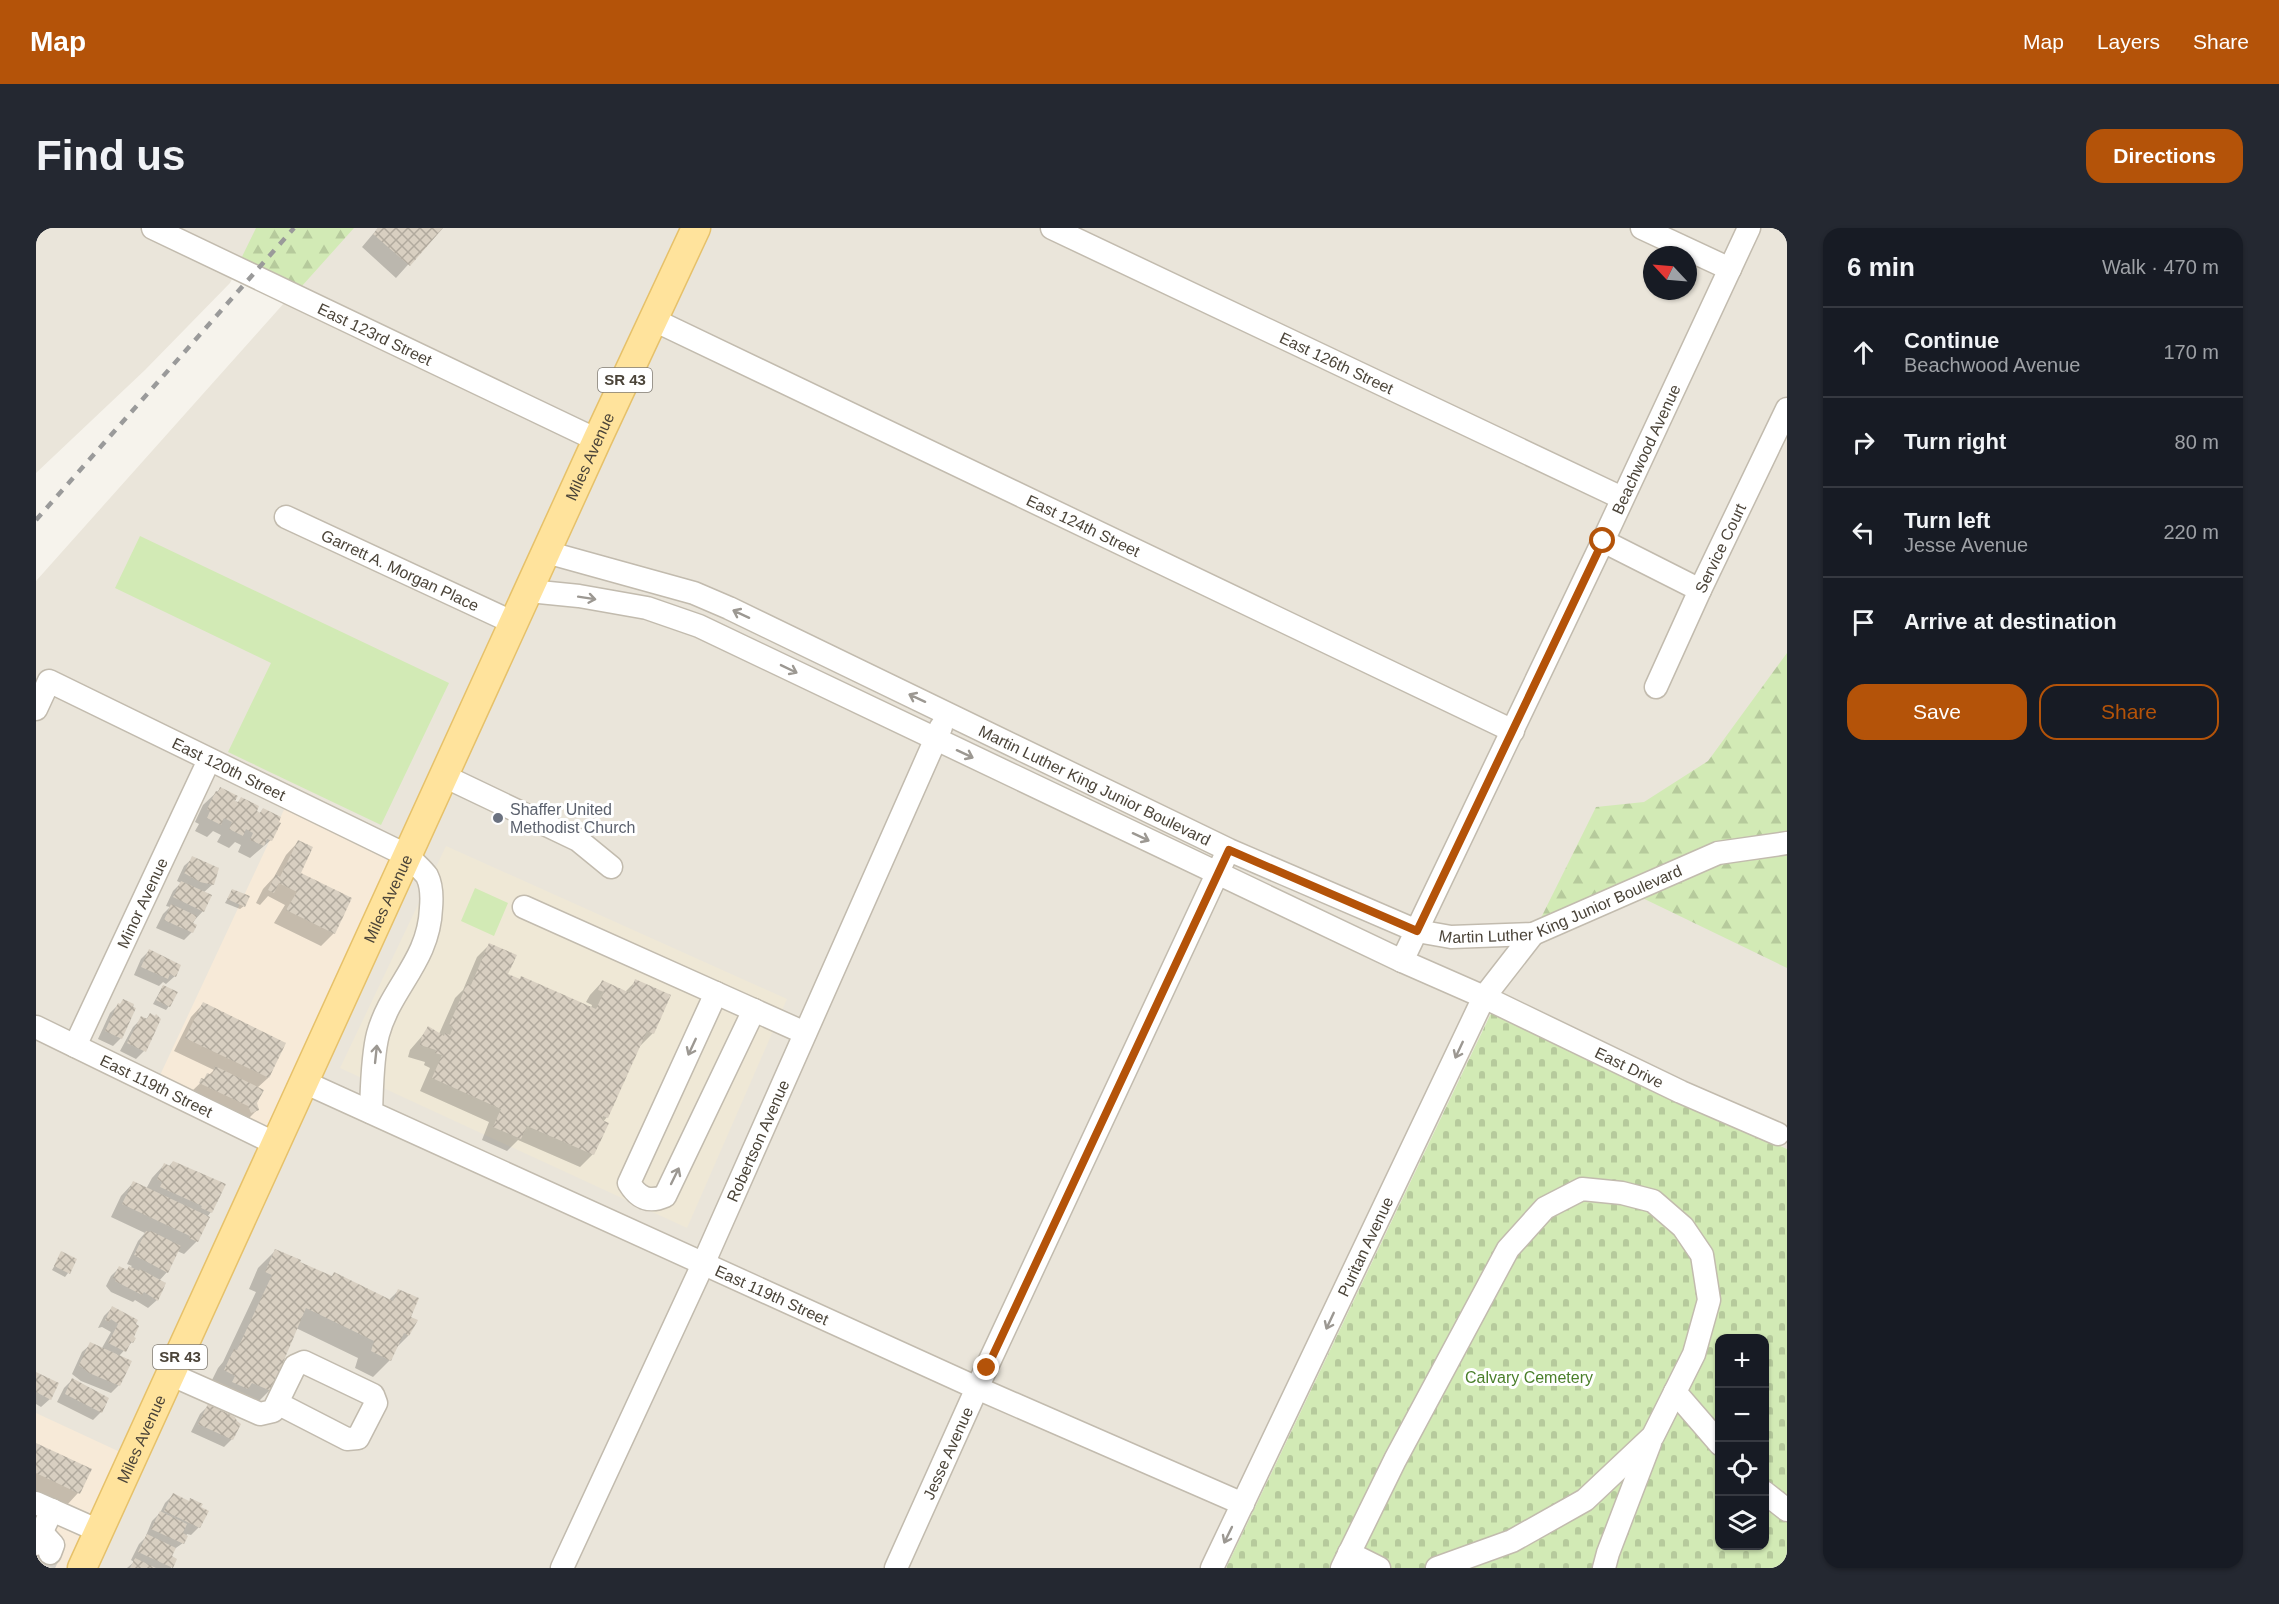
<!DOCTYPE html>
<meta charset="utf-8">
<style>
:root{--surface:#171b24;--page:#242831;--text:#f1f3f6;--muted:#9ea1a6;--line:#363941;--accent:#b45309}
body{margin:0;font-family:Arial,sans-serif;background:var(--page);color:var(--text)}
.controls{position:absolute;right:18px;bottom:18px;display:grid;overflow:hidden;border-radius:12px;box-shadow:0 2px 4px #0004}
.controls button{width:54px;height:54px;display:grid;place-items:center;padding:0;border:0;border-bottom:2px solid var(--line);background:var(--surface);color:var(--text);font:30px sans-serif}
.compass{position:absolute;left:1607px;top:18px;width:54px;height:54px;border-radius:50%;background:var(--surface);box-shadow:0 2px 4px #0004;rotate:296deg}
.stop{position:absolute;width:18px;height:18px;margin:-14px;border:4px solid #b45309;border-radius:50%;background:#fff}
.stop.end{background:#b45309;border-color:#fff;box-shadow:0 2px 6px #0008}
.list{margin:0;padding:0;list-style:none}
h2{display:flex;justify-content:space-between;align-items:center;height:78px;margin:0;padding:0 24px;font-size:26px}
h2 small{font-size:20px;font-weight:400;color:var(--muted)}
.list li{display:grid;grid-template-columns:39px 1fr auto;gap:18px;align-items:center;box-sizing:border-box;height:90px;padding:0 24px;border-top:2px solid var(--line)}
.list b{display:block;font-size:22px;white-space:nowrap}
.list p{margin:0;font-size:20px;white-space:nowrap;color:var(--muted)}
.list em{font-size:20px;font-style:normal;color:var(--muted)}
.actions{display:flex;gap:12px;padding:18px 24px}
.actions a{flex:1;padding:14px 0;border:2px solid var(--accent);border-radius:18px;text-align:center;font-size:21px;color:var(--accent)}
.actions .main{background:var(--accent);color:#fff}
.icon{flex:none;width:33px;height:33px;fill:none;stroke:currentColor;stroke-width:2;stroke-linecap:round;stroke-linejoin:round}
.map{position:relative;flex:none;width:1751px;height:1340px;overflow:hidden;border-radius:18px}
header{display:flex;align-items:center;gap:36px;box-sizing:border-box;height:84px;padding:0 30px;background:var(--accent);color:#fff}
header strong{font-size:28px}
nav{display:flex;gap:33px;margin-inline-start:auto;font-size:21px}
.intro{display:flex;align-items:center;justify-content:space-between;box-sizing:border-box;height:144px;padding:0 36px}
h1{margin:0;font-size:42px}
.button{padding:15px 27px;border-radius:18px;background:var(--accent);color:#fff;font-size:21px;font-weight:700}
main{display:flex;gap:36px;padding:0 36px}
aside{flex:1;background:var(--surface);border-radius:18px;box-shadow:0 2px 4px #0004}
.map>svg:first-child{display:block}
.residential{fill:#eae5da;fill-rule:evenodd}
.commercial{fill:#f7ead8}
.education{fill:#efe8d6}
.green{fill:#d2eab5}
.forest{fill:url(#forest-firs)}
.cemetery{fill:url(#cemetery-stones);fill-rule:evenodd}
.shadow{fill:#0003}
.building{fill:url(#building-cross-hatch)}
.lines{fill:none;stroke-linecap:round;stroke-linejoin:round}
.minor-tunnel{stroke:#d4d0c8;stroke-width:22;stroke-dasharray:22 11;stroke-linecap:butt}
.minor-casing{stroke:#c2bbae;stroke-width:25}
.major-casing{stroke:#e6c16a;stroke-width:31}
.minor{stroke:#fff;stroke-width:22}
.major{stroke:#ffe39c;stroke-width:28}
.rail{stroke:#9a9a9a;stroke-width:4.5;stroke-dasharray:8 8;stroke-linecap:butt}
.oneway{stroke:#9c9892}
.route{stroke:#b45309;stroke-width:8}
.worship-dot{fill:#6b7280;stroke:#fff;stroke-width:2}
.labels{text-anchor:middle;stroke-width:6;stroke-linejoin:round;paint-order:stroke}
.shield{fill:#fff;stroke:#817c74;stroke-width:1.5}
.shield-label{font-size:15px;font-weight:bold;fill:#4b4439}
.street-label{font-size:16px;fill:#4b4439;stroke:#fff}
.worship-label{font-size:16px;fill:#5b616d;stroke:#fff;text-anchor:start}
.park-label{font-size:16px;fill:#4a7f2a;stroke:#fff}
</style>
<header>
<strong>Map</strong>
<nav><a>Map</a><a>Layers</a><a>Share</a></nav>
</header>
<div class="intro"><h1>Find us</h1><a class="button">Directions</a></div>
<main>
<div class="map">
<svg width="1751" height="1340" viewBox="0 0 1751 1340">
<defs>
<pattern id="forest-firs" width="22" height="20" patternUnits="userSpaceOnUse" patternTransform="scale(1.5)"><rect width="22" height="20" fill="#d2eab5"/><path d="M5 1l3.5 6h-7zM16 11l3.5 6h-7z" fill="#b6ca9c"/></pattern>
<pattern id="cemetery-stones" width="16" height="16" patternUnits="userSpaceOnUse" patternTransform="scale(1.5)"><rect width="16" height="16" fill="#d2eab5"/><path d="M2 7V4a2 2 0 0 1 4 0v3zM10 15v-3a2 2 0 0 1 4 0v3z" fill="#b6ca9c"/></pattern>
<pattern id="building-cross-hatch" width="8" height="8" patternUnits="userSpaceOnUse" patternTransform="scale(1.5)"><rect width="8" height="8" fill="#d8cfc1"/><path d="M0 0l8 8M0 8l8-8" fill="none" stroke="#b1aa9e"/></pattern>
</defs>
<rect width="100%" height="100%" fill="#f6f3ec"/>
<!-- residential -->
<path class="residential" d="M0,0H222L194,55L109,142L0,245Z
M315,0H1751V921L1457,781L1190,1340H0V353ZM1616,27H1652V63H1616Z"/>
<!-- commercial -->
<path class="commercial" d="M253,571L372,628L240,916L119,858Z
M0,1185L97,1230L57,1340H0Z"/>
<!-- education -->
<path class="education" d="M410,618L751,771L651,1000L304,840Z"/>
<!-- green -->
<path class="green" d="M104,308L413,455L345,597L192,524L235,435L79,360Z
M439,660L472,675L458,708L425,693Z"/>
<!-- forest -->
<path class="forest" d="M220,0H318L257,68L200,41Z
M1751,425V740L1594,664L1497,706L1560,579L1608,574L1672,533Z"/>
<!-- cemetery -->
<path class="cemetery" d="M1457,781L1751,921V1340H1190ZM1684,1110H1728V1318H1684Z"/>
<!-- shadow -->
<path class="shadow" d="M342,0H405L360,50L326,19Z
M184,561L197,574L223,586L227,581L235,612L214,630L202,624L205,617L199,614L193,620L181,614L185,607L177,603L171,609L159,603L163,596L159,594L167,577Z
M262,614L263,646L298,705L285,718L238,695L249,677L232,668L224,677L220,675L227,661L238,649L250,627Z
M157,630L177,656L167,665V683L155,696L156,704L148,712L120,700L127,686L134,679L130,678L137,663L145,655L141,653L148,638Z
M196,663L208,678L204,681L189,675Z
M454,716L471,747L483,752L485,750L555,780L556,777L550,774L554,767L566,754L589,764L600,753L617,805L604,818L603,817L571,889L567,894L557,926L544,939L482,912L471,923L446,912L453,894L384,863L394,840L388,837L389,834L372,829L374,822L393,800L403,806L419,770L427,762L441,729Z
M113,723L139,748L130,756L127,754L123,758L98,747L105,731Z
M127,758L133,778L130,782L117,776Z
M167,776L248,816L232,850L221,860L220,875L221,882L213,890L207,893L156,863L178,842L138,823L155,789Z
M82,777L85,810L77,818L62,811L74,785Z
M114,787L108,823L100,831L84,823L97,799L106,790L109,792Z
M137,934L175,984L171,989L161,1013L148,1026L141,1023L131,1044L123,1053L121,1072L112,1080L99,1072L97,1074L75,1064L70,1058L75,1048L83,1040L90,1043L96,1038L91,1036L102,1013L109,1005L75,989L85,968L97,955L110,961L116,950L128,937L132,939Z
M239,1023L262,1035L353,1072L362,1063L373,1089L380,1092L372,1108L359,1121L354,1132L337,1149L319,1140L322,1130L260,1100L234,1162L216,1180L172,1160L182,1140L187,1134L220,1064L213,1061L222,1040Z
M26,1025L32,1045L29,1049L16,1042Z
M76,1080L96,1114L83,1128V1157L75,1165L45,1153L36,1146L46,1124L55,1116L66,1120L75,1104L66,1099L62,1100L68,1088Z
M0,1145L14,1171L5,1179L0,1176Z
M36,1152L65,1184L57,1192L21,1174L28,1160Z
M172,1178L196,1211L188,1219L155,1204L164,1186Z
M0,1216L54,1242L42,1265L30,1278L0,1264Z
M137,1267L163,1299L155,1307L151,1306L147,1315L137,1322L134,1329L135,1340H91L98,1334L95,1332L103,1316L109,1310L116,1293L124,1285L129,1275Z"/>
<!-- building -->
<path class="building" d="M342,0H407L374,38L337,6Z
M184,559L202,568L199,573L202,574L205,569L223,578L221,583L224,585L227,580L245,589L243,594L245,595L236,613L231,611L228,618L214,612L217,605L210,601L207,608L193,601L196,594L188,590L185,597L171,590L174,583L171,581L180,563L182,564Z
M262,612L277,619L265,645L316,670L299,706L250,682L261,664L243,655L238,665L232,662L240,646L244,649Z
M156,628L183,640L178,657L164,654L148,645Z
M145,653L176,667L168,684L137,669Z
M196,661L214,668L209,679L191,671Z
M135,676L161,688L157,695L161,697L157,705L128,692Z
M453,715L481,727L472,746L484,751L485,748L560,781L568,764L562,762L566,752L594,765L599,751L635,767L618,806L611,803L572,890L567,888L566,892L573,895L558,927L491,898L485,911L457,899L465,881L396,850L406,827L399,825L400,822L384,817L386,808L392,798L408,808L409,805L414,807L417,799L413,797L431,756L435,757Z
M113,721L145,737L140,749L134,746L132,751L105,739Z
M127,757L142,764L134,779L120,772Z
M87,771L98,776L97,779L100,780L86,811L69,803L82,775L84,776Z
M167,774L250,815L233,850L149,810Z
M114,785L119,788L120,786L125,791L110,824L91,815L105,788L111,791Z
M179,838L228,862L221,875L223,882L215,885L212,878L163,855L165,850L168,851L171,845L176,847Z
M137,933L190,956L176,985L165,980L166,978L124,959L126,954L121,951L128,935L134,938Z
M97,953L174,989L162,1014L153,1010L154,1008L86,976Z
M110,1003L114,1004L115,1003L145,1018L132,1045L98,1027Z
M239,1021L265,1032L264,1034L296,1048L298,1044L357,1073L362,1061L383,1070L375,1089L382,1092L373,1108L368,1105L355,1133L335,1123L338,1113L270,1080L235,1163L216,1155L212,1161L196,1154L199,1148L188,1142L198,1121L201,1122L236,1047L229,1044Z
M25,1023L41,1031L34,1046L18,1038Z
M83,1038L91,1042L93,1038L103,1043L104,1041L130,1055L122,1073L108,1064L106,1067L79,1053L80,1051L77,1050Z
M76,1078L102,1092L100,1096L103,1098L98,1109L100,1110L97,1115L95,1114L90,1124L72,1115L82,1096L75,1091L73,1094L69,1092Z
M54,1114L96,1133L84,1158L53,1145L43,1137Z
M0,1144L23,1155L15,1172L0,1164Z
M36,1150L73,1170L66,1185L29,1166Z
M172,1176L199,1189L201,1193L205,1196L197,1212L162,1196Z
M0,1215L56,1241L44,1266L0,1245Z
M137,1265L153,1273L154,1270L167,1276L165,1279L173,1283L164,1300L128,1283Z
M124,1283L151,1296L147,1305L152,1308L148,1316L115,1301Z
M111,1306L140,1320L136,1328L141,1331L137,1340L102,1324Z
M99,1330L120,1340H94Z"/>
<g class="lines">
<!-- minor-tunnel -->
<path class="minor-tunnel" d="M7,1340L14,1325"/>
<!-- minor casing -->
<g class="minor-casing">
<g id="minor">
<path id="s1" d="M117,0L561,212"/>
<path id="s2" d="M1016,0L1586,270"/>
<path d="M1606,0L1694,41"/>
<path id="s3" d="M618,92L1477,503"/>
<path id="s4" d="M250,289L478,395"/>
<path d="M1567,313L1664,362"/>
<path id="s5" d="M510,324L658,365L693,380L1193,622L1381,703L1415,709L1497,706L1682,625L1751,615"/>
<path id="s6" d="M493,363L543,368L611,380L663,398L1366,733L1448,769L1645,864L1742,906"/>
<path id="s7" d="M1620,459L1664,362L1751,181"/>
<path id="s8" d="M0,481L13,453L372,628C378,635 386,641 391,648C396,658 396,669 395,680C393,733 355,759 342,806C336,829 336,861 335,884"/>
<path d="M408,548L542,612L575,639"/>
<path d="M488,679L769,805"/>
<path id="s9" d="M1366,733L1567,313L1713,0"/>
<path d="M680,765L593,955C602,970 613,975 629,968L718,782"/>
<path id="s10" d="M0,799L240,916"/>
<path id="s11" d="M39,818L173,532"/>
<path id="s12" d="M268,854L941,1160L1207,1276"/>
<path d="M136,1147L224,1186L237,1183L259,1138L268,1134L337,1167L340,1175L322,1210L311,1211L241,1175"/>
<path d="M1639,1164L1684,1216"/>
<path d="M1728,1264L1751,1282"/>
<path d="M0,1275L63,1303"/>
<path d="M0,1306L6,1305L17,1317L14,1325"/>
<path d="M0,1316L16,1282"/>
<path d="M1313,1325L1343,1340"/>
<path id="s13" d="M526,1340L668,1034L905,499"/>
<path id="s14" d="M860,1340L941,1160L1188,631"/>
<path id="s15" d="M1176,1340L1448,769L1497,706"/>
<path d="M1306,1340L1359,1232L1472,1021L1509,980L1546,961L1586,965L1617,973L1647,999L1666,1027L1673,1072L1658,1126L1617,1208L1549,1272L1476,1313L1401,1340"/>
<path d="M1568,1340L1572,1325L1614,1215"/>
</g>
</g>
<!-- major casing -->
<g class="major-casing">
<g id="major">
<path id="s16" d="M46,1340L561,212L660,0"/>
</g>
</g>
<!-- minor -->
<use href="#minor" class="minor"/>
<!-- major -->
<use href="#major" class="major"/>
<!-- rail -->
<path class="rail" d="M0,292L258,0"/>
</g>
<!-- one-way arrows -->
<defs><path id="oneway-shaft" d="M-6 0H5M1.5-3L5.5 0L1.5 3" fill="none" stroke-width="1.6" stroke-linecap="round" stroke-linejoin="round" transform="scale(1.5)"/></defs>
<g class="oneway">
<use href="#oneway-shaft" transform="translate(551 370) rotate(9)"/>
<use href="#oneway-shaft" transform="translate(705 386) rotate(-155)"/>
<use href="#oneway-shaft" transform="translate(753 441) rotate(26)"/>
<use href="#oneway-shaft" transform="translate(881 470) rotate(-155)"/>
<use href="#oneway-shaft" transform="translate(929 526) rotate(25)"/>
<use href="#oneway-shaft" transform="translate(1105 609) rotate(25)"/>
<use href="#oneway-shaft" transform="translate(656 819) rotate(115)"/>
<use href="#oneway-shaft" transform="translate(1423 822) rotate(115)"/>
<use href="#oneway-shaft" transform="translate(340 826) rotate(-84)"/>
<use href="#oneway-shaft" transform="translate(639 948) rotate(-64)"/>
<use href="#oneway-shaft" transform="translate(1294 1093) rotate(115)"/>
<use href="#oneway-shaft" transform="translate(1192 1307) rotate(116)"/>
</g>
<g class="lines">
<!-- route -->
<path class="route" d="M951,1140L1193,622L1381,703L1567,313"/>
</g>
<!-- markers -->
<circle class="worship-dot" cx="462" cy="590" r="6"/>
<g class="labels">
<!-- shield labels -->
<g class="shield">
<rect x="562" y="140" width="54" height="24" rx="4.5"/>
<rect x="117" y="1117" width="54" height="24" rx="4.5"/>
</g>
<g class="shield-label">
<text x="589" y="157">SR 43</text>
<text x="144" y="1134">SR 43</text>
</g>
<!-- street labels -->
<g class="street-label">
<text dy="6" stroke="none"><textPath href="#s1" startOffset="246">East 123rd Street</textPath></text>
<text dy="6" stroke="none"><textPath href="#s2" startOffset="315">East 126th Street</textPath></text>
<text dy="6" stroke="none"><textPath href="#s9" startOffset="567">Beachwood Avenue</textPath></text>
<text dy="6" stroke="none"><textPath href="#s16" startOffset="1222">Miles Avenue</textPath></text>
<text dy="6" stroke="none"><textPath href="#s3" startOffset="476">East 124th Street</textPath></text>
<text dy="6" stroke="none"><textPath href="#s7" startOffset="153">Service Court</textPath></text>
<text dy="6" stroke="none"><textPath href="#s4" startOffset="126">Garrett A. Morgan Place</textPath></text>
<text dy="6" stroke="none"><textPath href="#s8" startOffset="231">East 120th Street</textPath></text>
<text dy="6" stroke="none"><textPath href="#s5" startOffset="598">Martin Luther King Junior Boulevard</textPath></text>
<text dy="6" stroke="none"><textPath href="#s16" startOffset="736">Miles Avenue</textPath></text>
<text dy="6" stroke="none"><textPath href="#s5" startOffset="1102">Martin Luther King Junior Boulevard</textPath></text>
<text dy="6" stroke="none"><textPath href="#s11" startOffset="158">Minor Avenue</textPath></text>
<text dy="6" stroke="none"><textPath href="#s6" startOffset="1204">East Drive</textPath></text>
<text dy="6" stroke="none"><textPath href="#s10" startOffset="134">East 119th Street</textPath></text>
<text dy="6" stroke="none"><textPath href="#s13" startOffset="470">Robertson Avenue</textPath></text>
<text dy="6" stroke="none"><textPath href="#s15" startOffset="356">Puritan Avenue</textPath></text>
<text dy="6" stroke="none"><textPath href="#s12" startOffset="514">East 119th Street</textPath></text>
<text dy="6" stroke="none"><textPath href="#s16" startOffset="142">Miles Avenue</textPath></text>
<text dy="6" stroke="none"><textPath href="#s14" startOffset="126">Jesse Avenue</textPath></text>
</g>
<!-- worship labels -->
<g class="worship-label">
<text x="474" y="587">Shaffer United<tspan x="474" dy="18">Methodist Church</tspan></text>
</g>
<!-- park labels -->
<g class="park-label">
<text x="1493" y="1155">Calvary Cemetery</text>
</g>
</g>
</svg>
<div class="controls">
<button>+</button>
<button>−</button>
<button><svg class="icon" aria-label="locate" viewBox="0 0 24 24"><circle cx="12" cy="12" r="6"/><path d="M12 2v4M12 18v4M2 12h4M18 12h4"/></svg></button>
<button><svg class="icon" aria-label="layers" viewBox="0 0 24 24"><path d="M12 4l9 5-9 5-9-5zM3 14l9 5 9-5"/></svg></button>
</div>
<svg class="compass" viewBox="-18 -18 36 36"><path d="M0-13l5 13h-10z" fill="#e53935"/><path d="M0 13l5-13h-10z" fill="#9ea1a6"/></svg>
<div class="stop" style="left:1567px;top:313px"></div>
<div class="stop end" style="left:951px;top:1140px"></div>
</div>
<aside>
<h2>6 min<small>Walk · 470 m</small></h2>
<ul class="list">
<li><svg class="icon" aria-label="ahead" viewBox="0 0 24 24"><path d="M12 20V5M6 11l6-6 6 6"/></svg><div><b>Continue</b><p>Beachwood Avenue</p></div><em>170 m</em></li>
<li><svg class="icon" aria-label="right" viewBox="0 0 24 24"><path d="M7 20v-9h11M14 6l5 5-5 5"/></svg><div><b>Turn right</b></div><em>80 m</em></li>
<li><svg class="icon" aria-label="left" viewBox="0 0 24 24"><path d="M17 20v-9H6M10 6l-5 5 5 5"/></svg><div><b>Turn left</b><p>Jesse Avenue</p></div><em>220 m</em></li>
<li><svg class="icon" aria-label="arrive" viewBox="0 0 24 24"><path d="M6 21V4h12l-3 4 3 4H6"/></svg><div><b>Arrive at destination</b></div></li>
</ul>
<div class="actions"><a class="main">Save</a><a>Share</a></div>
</aside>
</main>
